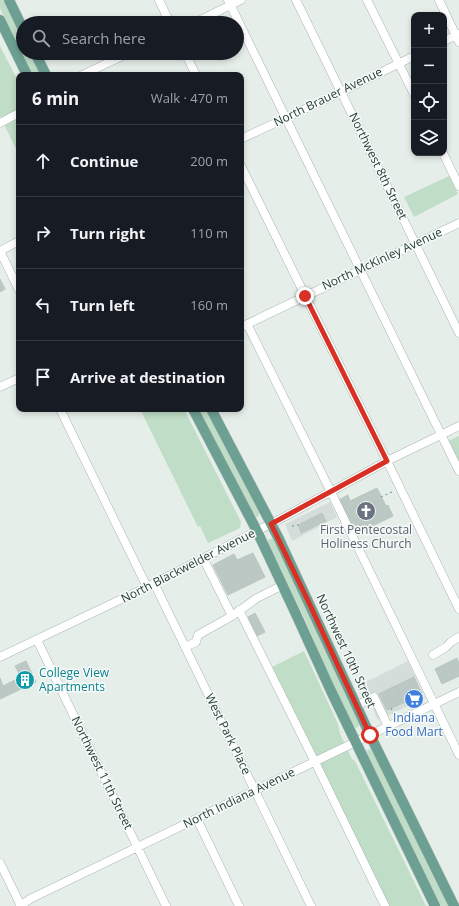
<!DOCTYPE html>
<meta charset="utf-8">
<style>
:root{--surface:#171b24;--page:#20242c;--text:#f1f3f6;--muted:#9ea1a6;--line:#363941}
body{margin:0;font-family:"Open Sans",sans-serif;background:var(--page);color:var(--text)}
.controls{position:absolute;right:12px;top:12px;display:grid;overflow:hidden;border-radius:8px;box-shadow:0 2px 6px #0003}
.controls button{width:36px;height:36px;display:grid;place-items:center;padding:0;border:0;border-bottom:1px solid var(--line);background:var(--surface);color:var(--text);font:20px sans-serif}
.stop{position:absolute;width:12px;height:12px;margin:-9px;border:3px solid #d93025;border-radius:50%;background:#fff}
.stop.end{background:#d93025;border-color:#fff;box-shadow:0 1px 4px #0008}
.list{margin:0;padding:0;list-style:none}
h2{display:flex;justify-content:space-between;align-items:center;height:52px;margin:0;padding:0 16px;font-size:17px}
h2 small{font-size:13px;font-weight:400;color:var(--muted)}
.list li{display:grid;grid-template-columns:26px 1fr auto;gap:12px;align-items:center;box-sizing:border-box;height:72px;padding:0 16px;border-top:1px solid var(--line)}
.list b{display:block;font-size:15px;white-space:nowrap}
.list em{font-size:13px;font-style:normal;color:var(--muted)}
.icon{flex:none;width:22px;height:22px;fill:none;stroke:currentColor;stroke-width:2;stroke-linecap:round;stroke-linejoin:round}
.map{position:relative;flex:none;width:459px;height:906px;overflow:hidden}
.search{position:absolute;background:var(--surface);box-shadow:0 2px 6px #0003;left:16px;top:16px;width:228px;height:44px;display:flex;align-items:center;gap:10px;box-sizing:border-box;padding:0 14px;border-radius:22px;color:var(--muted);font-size:15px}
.panel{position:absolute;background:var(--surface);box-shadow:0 2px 6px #0003;left:16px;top:72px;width:228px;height:340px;border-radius:8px}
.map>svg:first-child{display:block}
.built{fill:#d4ddd9}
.green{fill:#c0ddc7}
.building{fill:#bbc8c3;stroke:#b8c7c0}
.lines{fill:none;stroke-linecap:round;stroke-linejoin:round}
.minor-casing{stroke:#a9b6b1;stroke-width:9}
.major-casing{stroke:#c2c9c7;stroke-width:11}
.path{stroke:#88afa2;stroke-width:1.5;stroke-dasharray:2 3;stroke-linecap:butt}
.minor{stroke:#fff;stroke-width:8}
.major{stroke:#6da092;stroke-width:10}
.route{stroke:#d93025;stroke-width:5}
.labels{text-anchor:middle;stroke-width:3;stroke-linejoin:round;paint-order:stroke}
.street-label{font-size:12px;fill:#263f37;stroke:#f6faf8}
.worship-label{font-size:12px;fill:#5b616d;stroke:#f6faf8}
.culture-label{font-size:12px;fill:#0d838f;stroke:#f6faf8;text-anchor:start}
.shop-label{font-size:12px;fill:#366cbe;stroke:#f6faf8}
</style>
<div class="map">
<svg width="459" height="906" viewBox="0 0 459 906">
<rect width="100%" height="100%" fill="#e6eeea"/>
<!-- built -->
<path class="built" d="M330,502L337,517L292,541L285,524Z
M408,661L425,698L378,720L362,684Z"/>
<!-- green -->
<path class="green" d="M0,0H3L23,40V53H30L40,75H33L0,9Z
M0,46L19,83V155L0,116Z
M449,176L458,194L414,217L404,197Z
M140,409H184L241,522L240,528L208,543L200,526L198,527Z
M198,409H206L220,438L260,512L258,517H256L251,509Z
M459,436V464L448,441Z
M272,538L274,540C303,601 330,663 360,724L359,726L357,728L354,727L330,677L303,615L268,543V540Z
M304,651L338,724L340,734L352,759L355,761L426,906H386L270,668Z
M368,749L372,750L374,753L448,906H441L366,753Z"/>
<!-- building -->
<path class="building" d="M0,279L5,289L0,292Z
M377,488L386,506L388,505L393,516L354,535L337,501L348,495L350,501Z
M322,513L326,521L301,533L299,527L300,524Z
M253,553L265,577L228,595L213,565L234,554L237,560Z
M255,613L265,632L257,636L248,617Z
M457,658L459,663V676L442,684L435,669Z
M26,661L36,682L0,699V678L3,686L21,677L15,666Z
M414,677L422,695L403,703L395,686Z
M395,686L403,703L387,710L379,694Z"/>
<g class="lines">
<!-- minor casing -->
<g class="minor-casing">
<path id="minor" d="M159,0L170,23
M228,0C305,157 382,314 459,471
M296,0L459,333
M367,0L414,94
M439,0L459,42
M194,23L241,0
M444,41L459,34
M185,53L196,75
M82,75L129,53
M0,123L19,113
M241,139L341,92L414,56
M443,153L459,186
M241,166L387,461L459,609
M0,251L19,290
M0,251L19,241
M247,324L331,492L459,755
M241,327L459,223
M0,387L19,378
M60,409L147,587
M203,558L232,616
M154,583L311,906
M239,610L315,762L385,906
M37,640L166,906
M185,647L196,642L198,635L232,616L257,598L283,585
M433,655L446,647L451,642L459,637
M0,657L147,587L286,516L387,461L459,426
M356,706L374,697L388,726
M197,819L239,906
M0,863L21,906
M20,906L30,899L459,692"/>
</g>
<!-- major casing -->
<g class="major-casing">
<path id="major" d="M9,0L23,29
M0,20L27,75
M35,53L46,75
M193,409L257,531L295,612L331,691L435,906
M211,409L279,539L370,735L454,906"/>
</g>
<!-- path -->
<path class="path" d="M381,497L394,491
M292,526L299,525
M414,699L416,704
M391,708L394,715"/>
<!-- minor -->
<use href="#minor" class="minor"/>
<!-- major -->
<use href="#major" class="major"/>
</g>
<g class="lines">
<!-- route -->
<path class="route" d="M305,296L387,461L271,524L310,605L370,735"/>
</g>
<!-- icons -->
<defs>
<g id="church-disc" transform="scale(1)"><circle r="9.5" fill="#6b7280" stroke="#f6faf8"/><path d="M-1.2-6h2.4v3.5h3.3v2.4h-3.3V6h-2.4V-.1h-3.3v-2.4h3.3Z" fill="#fff"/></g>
<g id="building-disc" transform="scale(1)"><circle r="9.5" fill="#0f9aa8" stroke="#f6faf8"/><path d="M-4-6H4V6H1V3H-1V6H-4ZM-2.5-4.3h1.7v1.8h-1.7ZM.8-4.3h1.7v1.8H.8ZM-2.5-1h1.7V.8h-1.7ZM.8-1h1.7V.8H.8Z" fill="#fff"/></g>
<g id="supermarket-disc" transform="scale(1)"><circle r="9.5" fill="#3f7fe0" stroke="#f6faf8"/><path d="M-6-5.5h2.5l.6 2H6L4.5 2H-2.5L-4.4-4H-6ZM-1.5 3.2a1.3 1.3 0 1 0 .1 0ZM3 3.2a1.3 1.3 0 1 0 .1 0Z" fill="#fff"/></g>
</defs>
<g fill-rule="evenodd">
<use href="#church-disc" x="366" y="511"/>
<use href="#building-disc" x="25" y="680"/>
<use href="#supermarket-disc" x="414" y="699"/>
</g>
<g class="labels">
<!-- street labels -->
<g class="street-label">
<text transform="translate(328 97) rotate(-26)" y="4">North Brauer Avenue</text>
<text transform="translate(378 166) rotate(64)" y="4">Northwest 8th Street</text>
<text transform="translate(382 259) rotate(-25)" y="4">North McKinley Avenue</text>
<text transform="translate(188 566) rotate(-27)" y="4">North Blackwelder Avenue</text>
<text transform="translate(346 651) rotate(65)" y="4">Northwest 10th Street</text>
<text transform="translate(228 734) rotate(64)" y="4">West Park Place</text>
<text transform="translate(102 773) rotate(64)" y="4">Northwest 11th Street</text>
<text transform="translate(239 798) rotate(-26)" y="4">North Indiana Avenue</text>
</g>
<!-- worship labels -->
<g class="worship-label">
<text x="366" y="534">First Pentecostal<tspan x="366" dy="14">Holiness Church</tspan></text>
</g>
<!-- culture labels -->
<g class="culture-label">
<text x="39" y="677">College View<tspan x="39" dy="14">Apartments</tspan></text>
</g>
<!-- shop labels -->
<g class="shop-label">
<text x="414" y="722">Indiana<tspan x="414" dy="14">Food Mart</tspan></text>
</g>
</g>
</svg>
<div class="controls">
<button>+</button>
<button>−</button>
<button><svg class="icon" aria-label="locate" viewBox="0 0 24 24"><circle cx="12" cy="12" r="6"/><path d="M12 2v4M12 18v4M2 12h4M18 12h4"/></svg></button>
<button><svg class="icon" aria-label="layers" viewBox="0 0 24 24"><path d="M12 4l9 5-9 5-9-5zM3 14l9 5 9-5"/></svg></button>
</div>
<div class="stop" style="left:370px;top:735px"></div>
<div class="stop end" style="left:305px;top:296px"></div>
<div class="search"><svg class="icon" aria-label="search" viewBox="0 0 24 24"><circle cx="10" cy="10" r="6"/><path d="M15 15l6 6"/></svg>Search here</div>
<section class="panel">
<h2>6 min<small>Walk · 470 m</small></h2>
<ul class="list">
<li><svg class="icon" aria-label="ahead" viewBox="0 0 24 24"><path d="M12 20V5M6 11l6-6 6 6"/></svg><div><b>Continue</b></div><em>200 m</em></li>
<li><svg class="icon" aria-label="right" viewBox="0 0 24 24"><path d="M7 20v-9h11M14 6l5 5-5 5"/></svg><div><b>Turn right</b></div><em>110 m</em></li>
<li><svg class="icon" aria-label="left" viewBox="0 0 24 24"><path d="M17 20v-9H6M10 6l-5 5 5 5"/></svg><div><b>Turn left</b></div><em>160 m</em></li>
<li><svg class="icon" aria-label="arrive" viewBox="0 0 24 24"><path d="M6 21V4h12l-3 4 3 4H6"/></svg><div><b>Arrive at destination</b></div></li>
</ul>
</section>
</div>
